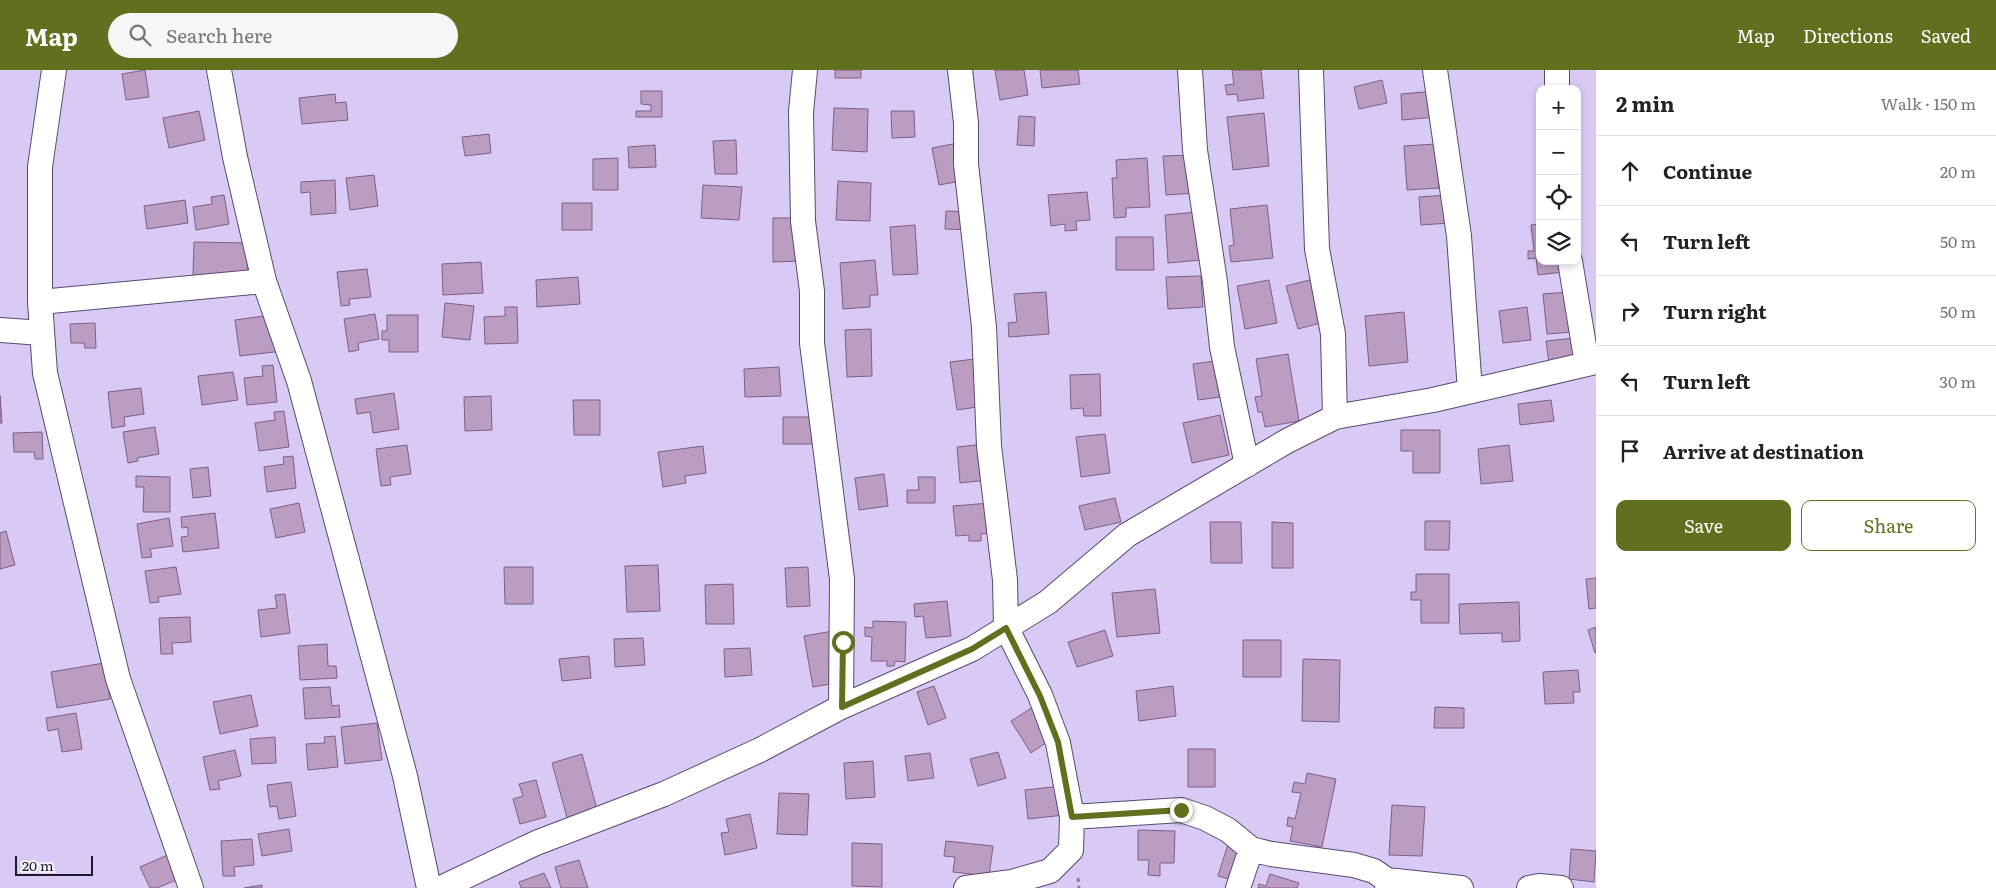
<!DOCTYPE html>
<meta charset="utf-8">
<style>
:root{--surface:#fff;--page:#f6f6f6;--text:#222;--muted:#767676;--line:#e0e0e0;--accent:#5f701e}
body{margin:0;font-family:Literata,serif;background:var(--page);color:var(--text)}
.controls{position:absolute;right:15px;top:15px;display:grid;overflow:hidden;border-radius:10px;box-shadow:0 2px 8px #0003}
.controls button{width:45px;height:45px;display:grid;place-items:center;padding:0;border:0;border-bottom:1px solid var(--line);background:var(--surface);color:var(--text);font:25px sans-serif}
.scale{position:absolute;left:15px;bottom:12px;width:78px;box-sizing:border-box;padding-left:5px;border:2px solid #201b2a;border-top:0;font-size:14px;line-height:18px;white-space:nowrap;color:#201b2a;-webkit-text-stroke:4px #f5f1fe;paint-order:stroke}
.stop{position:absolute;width:15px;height:15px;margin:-11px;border:4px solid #5f701e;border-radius:50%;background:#fff}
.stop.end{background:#5f701e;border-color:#fff;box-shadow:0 1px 5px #0008}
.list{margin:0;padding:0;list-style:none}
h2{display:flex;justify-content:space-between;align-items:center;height:65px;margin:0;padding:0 20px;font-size:21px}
h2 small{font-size:16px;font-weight:400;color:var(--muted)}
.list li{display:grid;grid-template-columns:32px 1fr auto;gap:15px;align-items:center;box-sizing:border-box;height:70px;padding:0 20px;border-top:1px solid var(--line)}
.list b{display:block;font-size:19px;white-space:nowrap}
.list em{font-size:16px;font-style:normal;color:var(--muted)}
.actions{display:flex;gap:10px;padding:15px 20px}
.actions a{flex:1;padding:11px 0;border:1px solid var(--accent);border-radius:10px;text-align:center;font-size:18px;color:var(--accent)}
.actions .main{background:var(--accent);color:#fff}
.icon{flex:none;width:28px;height:28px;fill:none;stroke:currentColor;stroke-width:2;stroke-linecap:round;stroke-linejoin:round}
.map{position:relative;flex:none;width:1596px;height:818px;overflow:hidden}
header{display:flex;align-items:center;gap:30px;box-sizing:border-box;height:70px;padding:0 25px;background:var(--accent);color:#fff}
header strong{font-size:24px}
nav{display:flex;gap:28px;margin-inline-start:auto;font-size:18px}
.search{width:350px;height:45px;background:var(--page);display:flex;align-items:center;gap:12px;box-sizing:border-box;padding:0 18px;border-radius:28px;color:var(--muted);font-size:19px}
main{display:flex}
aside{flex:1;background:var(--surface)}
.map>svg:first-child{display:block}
.building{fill:#bb9dc1;stroke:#7c6082}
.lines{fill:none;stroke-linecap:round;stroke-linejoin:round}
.street-casing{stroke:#574a6f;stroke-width:26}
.path{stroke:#857b99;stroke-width:3;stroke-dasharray:4 4;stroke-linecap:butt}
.street{stroke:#fff;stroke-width:24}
.route{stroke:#5f701e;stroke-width:6}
</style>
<header>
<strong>Map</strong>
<div class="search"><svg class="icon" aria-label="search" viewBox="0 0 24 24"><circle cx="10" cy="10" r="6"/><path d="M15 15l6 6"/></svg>Search here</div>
<nav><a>Map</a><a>Directions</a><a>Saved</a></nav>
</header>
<main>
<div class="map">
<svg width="1596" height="818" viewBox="0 0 1596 818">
<rect width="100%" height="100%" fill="#d9caf5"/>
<!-- building -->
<path class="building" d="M145,0L149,27L126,30L122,4Z
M835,0H861V8H835Z
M995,0H1024L1028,25L1000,30Z
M1040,0H1078L1080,14L1042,18Z
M1232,0H1261L1264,28L1238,31L1237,24L1227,25L1225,15L1234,14Z
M1382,10L1387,33L1359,39L1354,17Z
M641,21H662V47H636V41H651V35L641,34Z
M1436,21L1437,47L1402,50L1401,24Z
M335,24L336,33L346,32L348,50L302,54L299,28Z
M834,38L868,39L867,82L832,80Z
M199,41L205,70L169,78L163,48Z
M891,41H914L915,67L892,68Z
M1264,43L1269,96L1233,100L1227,47Z
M1019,46L1035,47L1034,76L1017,75Z
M489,64L491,83L465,86L462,67Z
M736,70L737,104H715L713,71Z
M953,74L961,111L939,115L932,78Z
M1436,74L1439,118L1407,120L1404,76Z
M655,75L656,97L629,98L628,77Z
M1194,85L1196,123L1166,125L1163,86Z
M618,88V120H593V89Z
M1147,88L1150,137L1126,138V147L1114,148L1112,108H1117L1116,90Z
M374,105L378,136L350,140L346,108Z
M335,110L336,143L311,145L310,122L301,123V112Z
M838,111L871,113L870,151L836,150Z
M703,115L742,117L739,150L701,148Z
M1087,122L1090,150L1076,151L1077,160L1065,161V154L1051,156L1048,125Z
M224,125L229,154L196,160L193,137L212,134L211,127Z
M1448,125L1450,153L1421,155L1419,127Z
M185,130L188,153L147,159L144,136Z
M562,133H592V160H562Z
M1267,135L1273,188L1231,192L1229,176L1234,175L1230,139Z
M946,141L976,142L975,160L945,159Z
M1198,142L1201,190L1168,193L1165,145Z
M773,148H802V191L773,192Z
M1540,154V191H1570L1571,201L1538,205L1536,188L1528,189V181H1534L1531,155Z
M915,155L918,204L893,205L890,157Z
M1116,167H1153L1154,200H1116Z
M194,172L248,173L247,205L193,206Z
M875,190L878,225H870V237L843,239L840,193Z
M481,192L483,223L443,225L442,194Z
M367,199L371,227L349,229L350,235L341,236L337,202Z
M1201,206L1203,237L1168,239L1166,207Z
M578,207L580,234L537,237L536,210Z
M1317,208L1328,251L1298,259L1286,216Z
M1269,210L1277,253L1245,259L1237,216Z
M1046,222L1049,264L1009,267L1008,253L1017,252L1014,224Z
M1570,222L1573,262L1547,264L1543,224Z
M445,233L474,236L470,270L442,267Z
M505,237H517L518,273L485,274L484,247L505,246Z
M1527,237L1531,270L1503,273L1499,241Z
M1404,242L1408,292L1369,296L1365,246Z
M278,244L283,281L240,286L235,250Z
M375,244L379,269L358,273L359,280L349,282L344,249Z
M387,245H418V282H389V270H382V261H387Z
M95,253L96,278H85L84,273H71L70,254Z
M871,259L872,306L847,307L845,260Z
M1575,268L1577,290L1549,293L1546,271Z
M1288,284L1299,351L1265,357L1262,342H1258L1255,327L1262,326L1256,289Z
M983,288L990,335L957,340L950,292Z
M1222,290L1227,326L1198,330L1193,294Z
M273,295L277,332L247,335L244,308L263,306L262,296Z
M779,297L781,326L745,327L744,299Z
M233,302L238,330L202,335L198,306Z
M1100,304L1101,346H1084L1083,338L1071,339L1070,305Z
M141,318L144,344L124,347L125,356L112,358L108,322Z
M394,323L399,359L373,363L370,342L357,344L355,329Z
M0,325L2,353H0Z
M491,326L492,360L465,361L464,327Z
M573,330H600V365H574Z
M1551,330L1554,351L1520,355L1518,334Z
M284,341L289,377L259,381L255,353L275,350L274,342Z
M1220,345L1229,385L1192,393L1183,353Z
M783,347H815V374H783Z
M155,357L159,384L137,388L138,391L128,393L123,362Z
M1401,360H1440V403H1413V381H1401Z
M42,362L43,389H35L34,382H14L13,363Z
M1105,364L1110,403L1081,407L1076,367Z
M985,374L989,410L960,413L957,377Z
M407,375L411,404L390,407L391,415L381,416L376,379Z
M1509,375L1513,411L1481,414L1478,379Z
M703,376L706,403L685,406L686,413L663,417L658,382Z
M293,386L296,418L267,422L264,397L284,394L283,387Z
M208,397L211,426L193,428L190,399Z
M884,404L888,436L859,440L855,408Z
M136,406L170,407V442H143L144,417H136Z
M918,407H935V433H907V420H919Z
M1115,428L1121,452L1085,460L1079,436Z
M299,433L305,462L276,468L270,439Z
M990,433L992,463L981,464V471H969V465L956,466L953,436Z
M215,443L219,478L183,482L181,467L188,466V457L182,458L181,447Z
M169,448L173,476L150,479L152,487L142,488L137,454Z
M1425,451H1450L1449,480H1425Z
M1210,452H1241L1242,493H1211Z
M1272,452L1293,453V498H1272Z
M6,461L15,495L0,499V463Z
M658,495L660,541L627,542L625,496Z
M176,497L181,524L158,527L159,532L150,533L145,501Z
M504,497H533V534H505Z
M808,497L810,536L787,537L785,498Z
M1416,504H1449V553H1421V530H1411V522H1416Z
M1596,508V538L1589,539L1586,509Z
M733,514L734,554H706L705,515Z
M1155,519L1160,563L1117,567L1112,523Z
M285,524L290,563L261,567L258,540L277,538L275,525Z
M947,531L951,566L926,568L923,546L915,547L914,534Z
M1519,532L1520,571L1502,572V563L1460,564L1459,534Z
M190,547L191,572L172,573L173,584H161L159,548Z
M873,551L906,552L905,592L895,591L894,596H887V591H871L872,567L865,566V557L873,558Z
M1596,557V582L1595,583L1588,560Z
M839,560L848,611L813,617L804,566Z
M1105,560L1113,586L1077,597L1068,572Z
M643,568L645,595L615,597L614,569Z
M1243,570H1281V607H1243Z
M327,574L328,596H336L337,608L300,610L298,576Z
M750,578L752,605L725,607L724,579Z
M589,586L591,608L562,611L559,589Z
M1303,589L1340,590L1339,652L1302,651Z
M104,593L110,629L57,638L51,602Z
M1578,600L1580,622H1573L1574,633L1545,634L1543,602Z
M934,616L946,648L928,655L917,622Z
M1173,616L1176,646L1139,651L1136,621Z
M330,617L332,636L339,635L340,647L305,649L303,618Z
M251,625L258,656L220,664L213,632Z
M1033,637L1053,668L1031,683L1011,651Z
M1435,637L1464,638V658H1434Z
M76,643L82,679L62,682L58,659L48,661L46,648Z
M377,653L382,690L345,694L341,657Z
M335,666L338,697L308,700L306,674L325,673L324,667Z
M275,667L276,693L252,694L250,669Z
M1188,679H1215V717H1188Z
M235,680L241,706L218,711L220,719L210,720L203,687Z
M998,682L1006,708L978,716L970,689Z
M930,683L934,708L908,711L905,686Z
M582,684L598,743L568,751L552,693Z
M873,691L875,727L846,729L844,693Z
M1307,703L1336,709L1322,777L1290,771L1293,757L1287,756L1288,747L1295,749L1301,723L1292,722L1294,712L1305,714Z
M536,710L546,747L520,754L513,729L523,726L519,714Z
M291,712L296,746L279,749L277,736L270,737L267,715Z
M1061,716L1064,745L1028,749L1025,720Z
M779,723L809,724L807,765L777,764Z
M1392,735L1425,737L1422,786L1389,785Z
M750,744L757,778L725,785L721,763L729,762L726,749Z
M289,759L292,781L262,786L258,764Z
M1138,760L1175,761L1174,793H1160V806L1148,805L1149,790H1138Z
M252,769L254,795L234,797L235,806H223L221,771Z
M946,771L993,776L989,806L953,802L955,787L944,786Z
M852,773L882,774V817L852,816Z
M1228,774L1254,781L1244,813L1218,806Z
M1571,779L1596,781L1594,812L1569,809Z
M170,784L181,808L157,818H150L140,797Z
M579,790L588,818H561L555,797Z
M544,803L551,818H521L519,812Z
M1270,804L1299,813L1297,818H1258L1259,814L1266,816Z
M262,815V818H244Z"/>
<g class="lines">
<!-- street casing -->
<g class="street-casing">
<path id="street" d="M54,0L40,97V232L45,303L118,609L191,818
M219,0L235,87L264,211L299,311L405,706L429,818
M805,0L801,42L803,151L812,221V273L842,509L841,637
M960,0L966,53V94L984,257L989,376L1005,510L1006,557L1040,625L1058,673L1072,747L1181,740L1205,748L1228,760L1251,779L1271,784L1354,795L1374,801L1387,810V818
M1190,0L1195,80L1215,212L1222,277L1247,395
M1311,0L1317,179L1333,264L1335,347
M1435,0L1459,166L1470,321
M1557,19V0
M1570,191L1587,294
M40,232L264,211
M0,260L42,263
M1387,810L1461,818
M441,818L536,773L664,724L760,680L841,637L972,579L1048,532L1127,465L1287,371L1335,347L1433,330L1596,292
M966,818L1012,812L1050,801L1071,780L1072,747
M1238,818L1251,779
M1529,818L1539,816L1561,818"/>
</g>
<!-- path -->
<path class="path" d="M1078,808L1079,818"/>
<!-- street -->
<use href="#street" class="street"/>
</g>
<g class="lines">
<!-- route -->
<path class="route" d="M843,572L842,637L972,579L1006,558L1040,626L1058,672L1072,747L1181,740"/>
</g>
</svg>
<div class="controls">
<button>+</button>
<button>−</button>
<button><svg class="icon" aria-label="locate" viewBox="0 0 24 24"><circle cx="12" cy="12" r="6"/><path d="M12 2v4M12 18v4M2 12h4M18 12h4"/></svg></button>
<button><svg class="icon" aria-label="layers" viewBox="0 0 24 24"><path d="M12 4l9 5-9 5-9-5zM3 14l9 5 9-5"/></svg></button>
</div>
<div class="scale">20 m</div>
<div class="stop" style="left:843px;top:572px"></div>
<div class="stop end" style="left:1181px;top:740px"></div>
</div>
<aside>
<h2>2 min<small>Walk · 150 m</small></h2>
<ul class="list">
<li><svg class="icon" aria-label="ahead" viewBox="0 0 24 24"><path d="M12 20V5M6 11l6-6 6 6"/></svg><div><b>Continue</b></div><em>20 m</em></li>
<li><svg class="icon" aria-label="left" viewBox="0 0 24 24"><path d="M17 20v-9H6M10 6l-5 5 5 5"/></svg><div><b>Turn left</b></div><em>50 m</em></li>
<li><svg class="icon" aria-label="right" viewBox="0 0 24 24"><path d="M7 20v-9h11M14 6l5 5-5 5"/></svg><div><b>Turn right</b></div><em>50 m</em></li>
<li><svg class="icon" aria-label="left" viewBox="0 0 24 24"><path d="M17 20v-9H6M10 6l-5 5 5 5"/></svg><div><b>Turn left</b></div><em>30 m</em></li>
<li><svg class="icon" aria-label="arrive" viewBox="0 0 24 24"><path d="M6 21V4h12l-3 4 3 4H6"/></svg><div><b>Arrive at destination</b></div></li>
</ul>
<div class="actions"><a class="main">Save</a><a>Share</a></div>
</aside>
</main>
